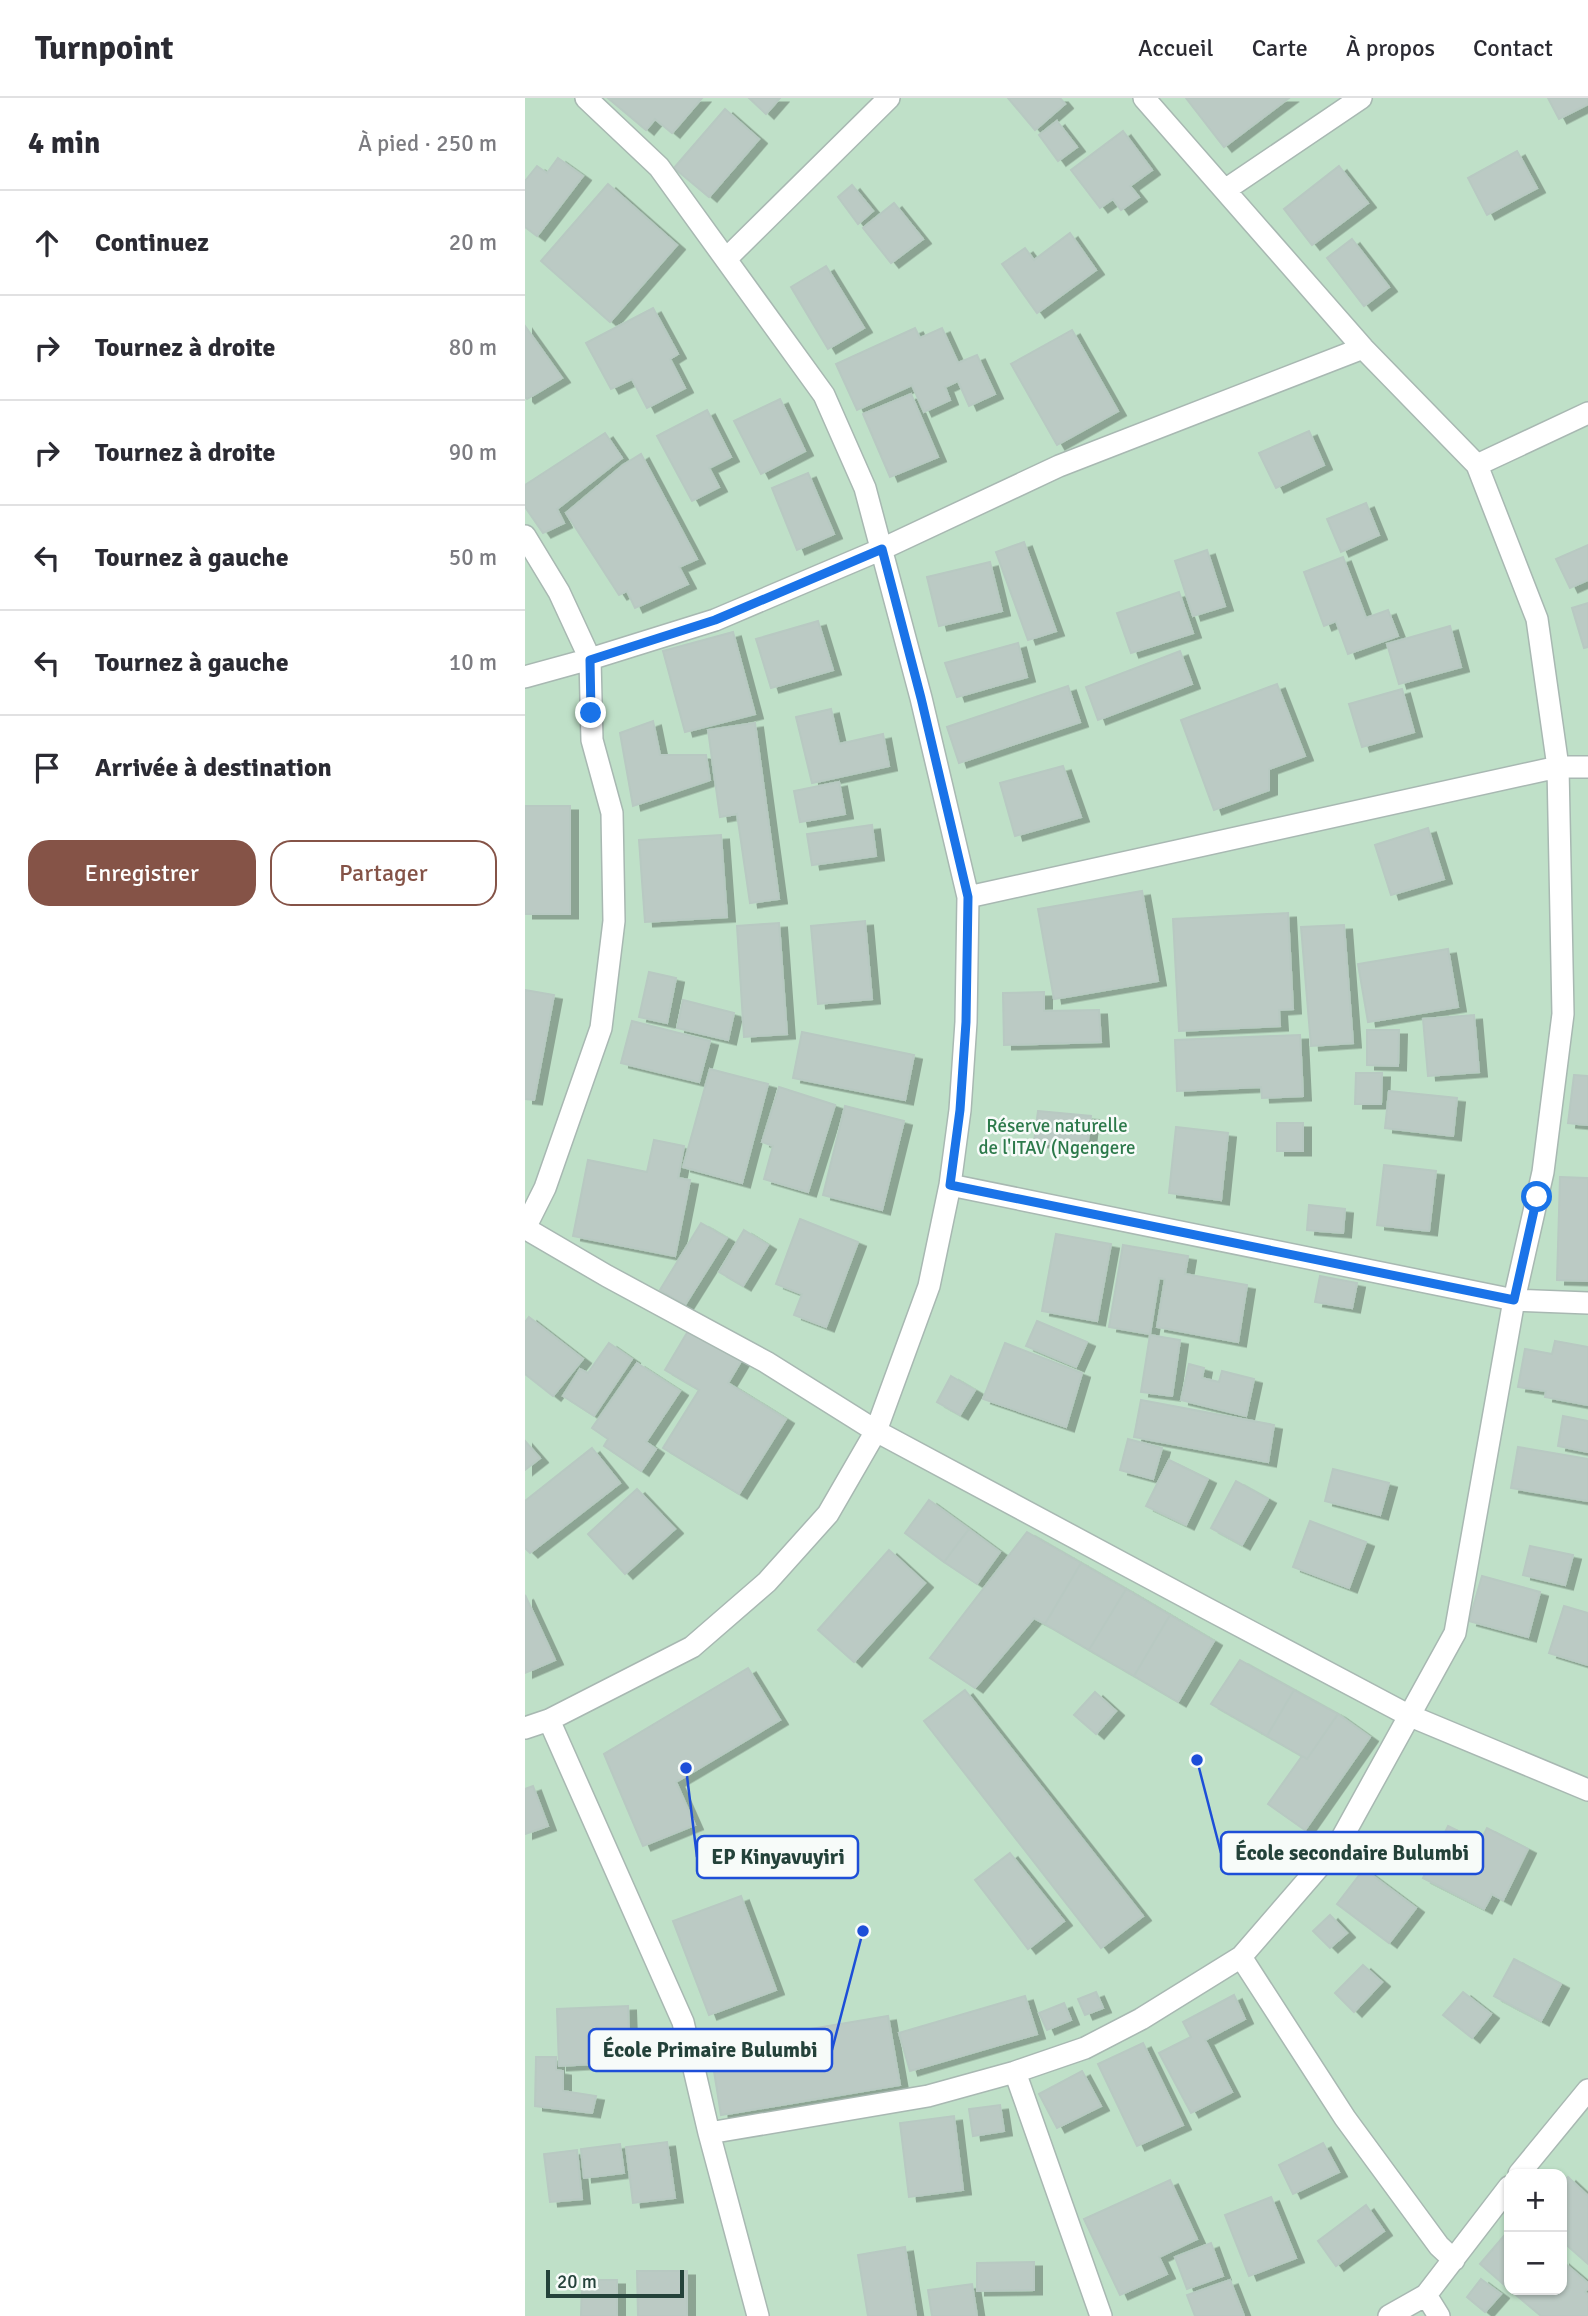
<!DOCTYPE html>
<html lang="fr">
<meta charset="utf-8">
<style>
:root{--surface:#fff;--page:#f2f2f3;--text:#2b2b33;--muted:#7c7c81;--line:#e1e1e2;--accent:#855347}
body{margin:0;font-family:Signika,sans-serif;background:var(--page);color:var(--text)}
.controls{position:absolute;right:21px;bottom:21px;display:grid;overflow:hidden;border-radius:14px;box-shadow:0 2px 5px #0004}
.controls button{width:63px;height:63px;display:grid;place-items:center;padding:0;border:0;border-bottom:2px solid var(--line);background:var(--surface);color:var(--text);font:35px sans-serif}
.scale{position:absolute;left:21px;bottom:18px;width:138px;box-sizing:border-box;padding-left:7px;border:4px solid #24423a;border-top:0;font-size:19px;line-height:24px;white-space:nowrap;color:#24423a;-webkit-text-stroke:5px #f7fbf9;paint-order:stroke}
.stop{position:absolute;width:21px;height:21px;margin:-16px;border:5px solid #1a73e8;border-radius:50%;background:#fff}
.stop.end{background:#1a73e8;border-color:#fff;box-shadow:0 2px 7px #0008}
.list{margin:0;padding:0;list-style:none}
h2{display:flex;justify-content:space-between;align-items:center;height:91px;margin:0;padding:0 28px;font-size:30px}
h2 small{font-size:23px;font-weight:400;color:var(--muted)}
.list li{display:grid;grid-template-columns:46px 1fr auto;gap:21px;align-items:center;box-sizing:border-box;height:105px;padding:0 28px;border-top:2px solid var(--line)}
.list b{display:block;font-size:26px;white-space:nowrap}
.list em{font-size:23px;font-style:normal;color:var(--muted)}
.actions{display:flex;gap:14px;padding:21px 28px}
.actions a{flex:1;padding:16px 0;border:2px solid var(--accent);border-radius:21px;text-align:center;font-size:24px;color:var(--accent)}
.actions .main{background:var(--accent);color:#fff}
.icon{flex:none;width:38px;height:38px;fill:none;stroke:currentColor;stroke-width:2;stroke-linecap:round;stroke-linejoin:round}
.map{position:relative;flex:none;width:1063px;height:2218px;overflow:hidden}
header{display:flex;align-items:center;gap:42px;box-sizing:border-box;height:98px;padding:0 35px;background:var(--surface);border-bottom:2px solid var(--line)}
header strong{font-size:33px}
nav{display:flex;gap:38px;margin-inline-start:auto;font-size:24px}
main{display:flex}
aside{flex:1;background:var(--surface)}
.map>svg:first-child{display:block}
.green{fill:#bfe0c8;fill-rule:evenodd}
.building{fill:#bbcac4;stroke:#b8c9c2;stroke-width:2;filter:url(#shadow)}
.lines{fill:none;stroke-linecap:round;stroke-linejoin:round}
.minor-casing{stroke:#a8b8b2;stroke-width:24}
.minor{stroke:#fff;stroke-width:21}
.route{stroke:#1a73e8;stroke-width:9}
.labels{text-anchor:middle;stroke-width:5;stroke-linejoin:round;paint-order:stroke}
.park-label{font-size:19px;fill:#2d7a4b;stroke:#f7fbf9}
.leader{fill:none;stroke:#1d4ed8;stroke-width:2.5}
.callout-dot{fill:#1d4ed8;stroke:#f7fbf9;stroke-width:2.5}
.callout{fill:#f7fbf9;stroke:#1d4ed8;stroke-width:2.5}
.callout-label{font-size:21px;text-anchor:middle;font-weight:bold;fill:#24423a}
</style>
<header>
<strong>Turnpoint</strong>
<nav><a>Accueil</a><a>Carte</a><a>À propos</a><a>Contact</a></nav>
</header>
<main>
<aside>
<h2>4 min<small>À pied · 250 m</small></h2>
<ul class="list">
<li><svg class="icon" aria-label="ahead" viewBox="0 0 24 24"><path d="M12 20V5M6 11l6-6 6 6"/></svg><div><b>Continuez</b></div><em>20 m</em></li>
<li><svg class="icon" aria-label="right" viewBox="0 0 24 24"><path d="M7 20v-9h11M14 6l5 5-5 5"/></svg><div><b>Tournez à droite</b></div><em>80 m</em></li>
<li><svg class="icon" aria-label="right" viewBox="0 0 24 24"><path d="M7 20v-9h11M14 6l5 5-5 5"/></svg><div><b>Tournez à droite</b></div><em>90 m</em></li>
<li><svg class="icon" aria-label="left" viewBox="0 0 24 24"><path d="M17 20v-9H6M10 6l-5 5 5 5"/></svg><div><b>Tournez à gauche</b></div><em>50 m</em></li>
<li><svg class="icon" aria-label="left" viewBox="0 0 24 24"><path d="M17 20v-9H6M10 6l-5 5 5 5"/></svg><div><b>Tournez à gauche</b></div><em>10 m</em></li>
<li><svg class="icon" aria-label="arrive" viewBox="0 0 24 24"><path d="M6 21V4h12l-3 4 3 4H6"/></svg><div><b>Arrivée à destination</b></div></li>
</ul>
<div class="actions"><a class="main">Enregistrer</a><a>Partager</a></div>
</aside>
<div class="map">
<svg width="1063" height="2218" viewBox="0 0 1063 2218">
<defs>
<filter id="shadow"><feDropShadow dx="8" dy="4.5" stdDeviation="0" flood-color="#0004"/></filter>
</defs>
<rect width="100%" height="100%" fill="#e6efeb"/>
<!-- green -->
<path class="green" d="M0,0H1063V2218H0ZM984,2076H1037V2192H984Z"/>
<!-- building -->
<path class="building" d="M177,0L147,35L130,21L121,32L84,1Z
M224,0H255L241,16Z
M483,0H535L540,6L510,32Z
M661,0H764L699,49Z
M1023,0H1063V6L1034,21Z
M200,11L234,41L184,99L149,70Z
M532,23L552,49L533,63L514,37Z
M598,33L627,72L605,88L614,99L596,112L588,101L575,110L546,72Z
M992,53L1012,90L962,117L943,80Z
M33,60L58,78L12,138L0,129V83L12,68L22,75Z
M814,68L843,105L787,147L759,111Z
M83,86L152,147L85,224L16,163Z
M327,87L348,113L333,126L313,99Z
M369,105L398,141L366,165L338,130Z
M545,135L571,172L512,215L477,166L500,150L509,162Z
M827,141L864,189L839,208L802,160Z
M301,168L339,230L303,251L266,189Z
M128,210L153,256L145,261L160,290L122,310L107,281L86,291L61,245Z
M0,228L37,280L2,301L0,299Z
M390,230L395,240L417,230L433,265L452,257L470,296L444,308L433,283L420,289L425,302L399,314L387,287L332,312L311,266Z
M547,232L593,313L532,347L486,266Z
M386,296L413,359L365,379L338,316Z
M255,301L280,353L236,376L209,323Z
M182,312L206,359L184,370L194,389L167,403L132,338Z
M784,333L799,367L751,390L734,355Z
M80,335L97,360L32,411L39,425L18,435L0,409V387Z
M116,356L172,461L154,469L163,486L110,510L102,493L94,497L41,415L98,367Z
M283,375L309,436L272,452L247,390Z
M841,405L854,437L816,454L802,421Z
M499,444L531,533L503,542L471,454Z
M1063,447V482L1045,490L1031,461Z
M682,452L700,508L668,518L650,463Z
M818,459L841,520L863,512L873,538L823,556L811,523L799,528L779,474Z
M465,464L477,513L414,528L402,479Z
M654,494L668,535L606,555L592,515Z
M1063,505V549L1059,550L1047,510Z
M293,523L308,572L246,590L231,541Z
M925,528L936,569L874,586L862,546Z
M208,534L230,616L160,634L138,553Z
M493,545L502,579L432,599L420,565Z
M655,553L667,586L573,622L561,589Z
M752,586L780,658L744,671V692L689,712L656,622Z
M543,588L555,624L434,665L422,629Z
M877,591L889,634L837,649L824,606Z
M306,611L314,646L358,636L364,668L287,685L271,619Z
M128,623L135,657H181L185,682L108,708L95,635Z
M230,625L254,801L225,805L212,716L195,719L183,632Z
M538,668L556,719L490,738L475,685Z
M314,684L320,716L275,724L269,693Z
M0,708H45V816H0Z
M347,727L351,758L287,767L282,736Z
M903,730L919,781L866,797L850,747Z
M196,737L202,819L120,824L114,742Z
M617,793L633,883L529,901L513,811Z
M763,815L768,911L754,912L755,928L654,933L648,821Z
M340,823L347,901L293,906L286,828Z
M254,825L262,936L219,939L212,828Z
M819,827L828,945L786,948L776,829Z
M923,851L933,909L843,924L833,866Z
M124,874L151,880L142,925L114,919Z
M0,892L29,897L9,1002L0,1001Z
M519,894V913L574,912L576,944L479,947L478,895Z
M158,902L209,915L203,942L152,930Z
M949,917L954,974L903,978L898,921Z
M107,923L185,943L174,984L96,965Z
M842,932H874L873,968L842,967Z
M277,934L389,957L380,1002L268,980Z
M775,937L778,998L737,1000L736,989L652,993L650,942Z
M185,971L243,986L217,1085L158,1069Z
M831,975H857L856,1006H830Z
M1049,977L1063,978V1027L1043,1025Z
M254,989L310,1007L283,1094L239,1081L248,1048L237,1044Z
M864,993L932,1000L928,1038L860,1030Z
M320,1008L379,1023L357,1112L298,1097Z
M513,1013L566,1018L562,1051L509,1044Z
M752,1025H778V1053H752Z
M651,1029L703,1035L696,1102L644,1095Z
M129,1042L159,1048L153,1080L165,1082L150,1158L48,1138L63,1062L122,1074Z
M859,1067L911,1073L904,1133L852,1127Z
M1035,1079L1063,1080V1183L1032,1182Z
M784,1107L820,1111L818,1135L782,1132Z
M275,1121L333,1144L301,1229L269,1217L277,1196L251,1186Z
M176,1125L202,1140L160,1207L135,1192Z
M219,1132L243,1147L218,1188L194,1174Z
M531,1136L586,1146L572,1223L517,1213Z
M598,1147L663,1158L660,1176L722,1187L713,1244L632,1229L640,1181L634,1180L625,1236L584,1229Z
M795,1178L832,1185L827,1210L790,1204Z
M4,1219L58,1261L28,1298L0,1276V1224Z
M512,1223L562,1244L551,1269L501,1248Z
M163,1233L216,1263L203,1285L261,1321L214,1396L138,1350L174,1292L140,1272Z
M625,1237L655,1242L647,1298L616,1294Z
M1030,1243L1063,1249V1307L1020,1299L1021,1293L993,1289L1000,1251L1027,1256Z
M84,1245L107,1261L69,1318L38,1298L55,1271L63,1275Z
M480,1245L557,1275L541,1329L458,1301Z
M112,1265L155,1293L121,1344L131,1351L116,1373L79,1348L83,1341L67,1330Z
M664,1266L679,1270L677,1280L694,1284L697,1273L729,1281L721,1318L656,1302Z
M426,1278L450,1292L435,1317L412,1304Z
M616,1302L749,1327L743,1364L609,1339Z
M1038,1318L1063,1323V1354L1033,1348Z
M603,1341L637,1350L628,1381L595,1372Z
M0,1343L15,1360L0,1372Z
M993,1349L1063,1361V1403L986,1390Z
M67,1350L95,1385L5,1455L0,1450V1403Z
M644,1362L683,1381L661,1427L621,1408Z
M808,1371L864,1385L855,1417L800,1403Z
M711,1383L743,1401L717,1447L686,1430Z
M112,1391L150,1431L100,1476L63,1436Z
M404,1402L444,1431L419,1464L380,1435Z
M785,1423L841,1444L824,1490L768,1469Z
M444,1431L475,1454L452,1486L419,1464Z
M502,1434L556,1465L520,1526L509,1520L450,1590L405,1560Z
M1005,1448L1048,1457L1040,1487L998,1477Z
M364,1452L400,1485L329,1564L293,1532Z
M556,1465L601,1491L564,1552L520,1526Z
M957,1478L1015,1494L1003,1539L944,1523Z
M601,1491L645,1517L609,1578L564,1552Z
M0,1497L30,1562L0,1575Z
M1039,1508L1063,1515V1567L1024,1555Z
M645,1517L689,1543L653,1604L609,1578Z
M715,1562L769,1592L742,1638L686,1606Z
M223,1570L255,1622L151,1684L170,1727L118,1748L79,1656Z
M440,1592L618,1818L576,1850L399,1623Z
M769,1592L813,1616L782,1661L742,1638Z
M570,1594L591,1613L571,1636L549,1617Z
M813,1616L845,1639L780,1732L743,1706L777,1658L782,1661Z
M8,1688L23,1728L0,1736V1691Z
M923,1728L955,1744L962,1730L1003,1751L978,1802L967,1796L959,1811L898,1780Z
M485,1755L539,1823L503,1851L450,1782Z
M839,1771L891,1810L864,1845L812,1806Z
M216,1798L251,1892L184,1917L148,1823Z
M805,1817L822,1835L805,1850L788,1833Z
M989,1861L1036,1886L1016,1923L969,1898Z
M838,1867L857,1884L829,1914L810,1895Z
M571,1894L578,1910L560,1917L553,1901Z
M938,1894L966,1916L947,1940L918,1917Z
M709,1897L720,1921L680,1942L707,1994L666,2015L634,1955L666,1939L658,1924Z
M500,1898L512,1936L385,1973L374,1935Z
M539,1905L546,1922L522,1932L514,1915Z
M103,1908L105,1964L34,1968L32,1911Z
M363,1918L375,1987L196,2017L185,1948Z
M618,1945L658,2027L612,2048L573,1966Z
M11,1959H31V1972L38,1973V1993L71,1998L67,2015L10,2008Z
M557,1973L576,2008L532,2030L514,1996Z
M475,2007L479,2033L448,2038L444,2011Z
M429,2018L438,2092L384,2099L375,2025Z
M142,2044L150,2100L108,2105L101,2049Z
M798,2045L814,2074L768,2096L754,2067Z
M95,2046L99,2075L59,2080L56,2051Z
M52,2052L57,2101L25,2104L19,2056Z
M1043,2079L1063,2098V2166L1037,2143V2086Z
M645,2082L672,2141L634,2159L642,2176L595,2197L559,2121Z
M746,2099L771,2160L724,2178L700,2117Z
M841,2107L859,2133L811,2168L793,2143Z
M984,2132V2191L955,2166Z
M686,2145L698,2178L662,2191L650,2159Z
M380,2149L391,2218H343L333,2157Z
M1037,2163L1063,2185V2190L1060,2194L1063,2197V2218H1016L985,2192H1037Z
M509,2164V2192L452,2193V2165Z
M112,2173H162V2218H113Z
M956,2181L976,2196L960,2214L942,2199Z
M57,2182H92V2218H56Z
M705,2182L719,2218H670L662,2197Z
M447,2186L452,2218H407L403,2192Z"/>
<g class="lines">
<!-- minor casing -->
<g class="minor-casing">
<path id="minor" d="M700,92L836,0
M201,161L364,0
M952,367L1063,315
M0,438L34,494L65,561L67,642L87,715L89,823L76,930L20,1090L0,1130
M0,579L65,561L190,522L357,451L534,368L838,250
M443,799L1033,669H1063
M425,1087L989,1202L1063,1205
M0,1130L82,1178L241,1264L351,1333L681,1510L883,1617L1063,1692
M24,1622L158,1924L184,2035L233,2218
M0,1630L24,1622L167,1549L242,1484L303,1416L351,1333L404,1188L425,1087L435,1012L441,924L443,799L396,600L340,390L299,297L134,69L61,0
M716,1859L820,2020L914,2148L929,2162
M490,1974L576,2218
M184,2035L403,1998L490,1974L560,1950L616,1921L716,1859L813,1747L930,1535L989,1202L1018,1074L1038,916L1033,669L1012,521L952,367L838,250L619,0
M994,2076L1063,1992
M901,2197L914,2218
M864,2218L901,2197L984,2089"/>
</g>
<!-- minor -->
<use href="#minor" class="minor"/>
</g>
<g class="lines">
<!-- route -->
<path class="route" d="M66,615L65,562L190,522L357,451L396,600L443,799L441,924L435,1012L425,1087L989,1202L1012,1099"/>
</g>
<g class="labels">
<!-- park labels -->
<g class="park-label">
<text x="532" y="1034">Réserve naturelle<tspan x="532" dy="22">de l'ITAV (Ngengere</tspan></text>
</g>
</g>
<!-- callouts -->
<path class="leader" d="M672 1662L696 1755M161 1670L172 1759M338 1833L307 1952"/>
<g class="callout-dot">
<circle cx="672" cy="1662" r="7"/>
<circle cx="161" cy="1670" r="7"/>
<circle cx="338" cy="1833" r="7"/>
</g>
<g class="callout">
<rect x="696" y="1734" width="262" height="42" rx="7"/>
<rect x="172" y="1738" width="161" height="42" rx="7"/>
<rect x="64" y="1931" width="243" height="42" rx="7"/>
</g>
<g class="callout-label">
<text x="827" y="1762">École secondaire Bulumbi</text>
<text x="253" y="1766">EP Kinyavuyiri</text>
<text x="185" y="1959">École Primaire Bulumbi</text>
</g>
</svg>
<div class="controls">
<button>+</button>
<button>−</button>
</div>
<div class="scale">20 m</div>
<div class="stop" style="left:1012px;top:1099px"></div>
<div class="stop end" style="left:66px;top:615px"></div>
</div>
</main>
